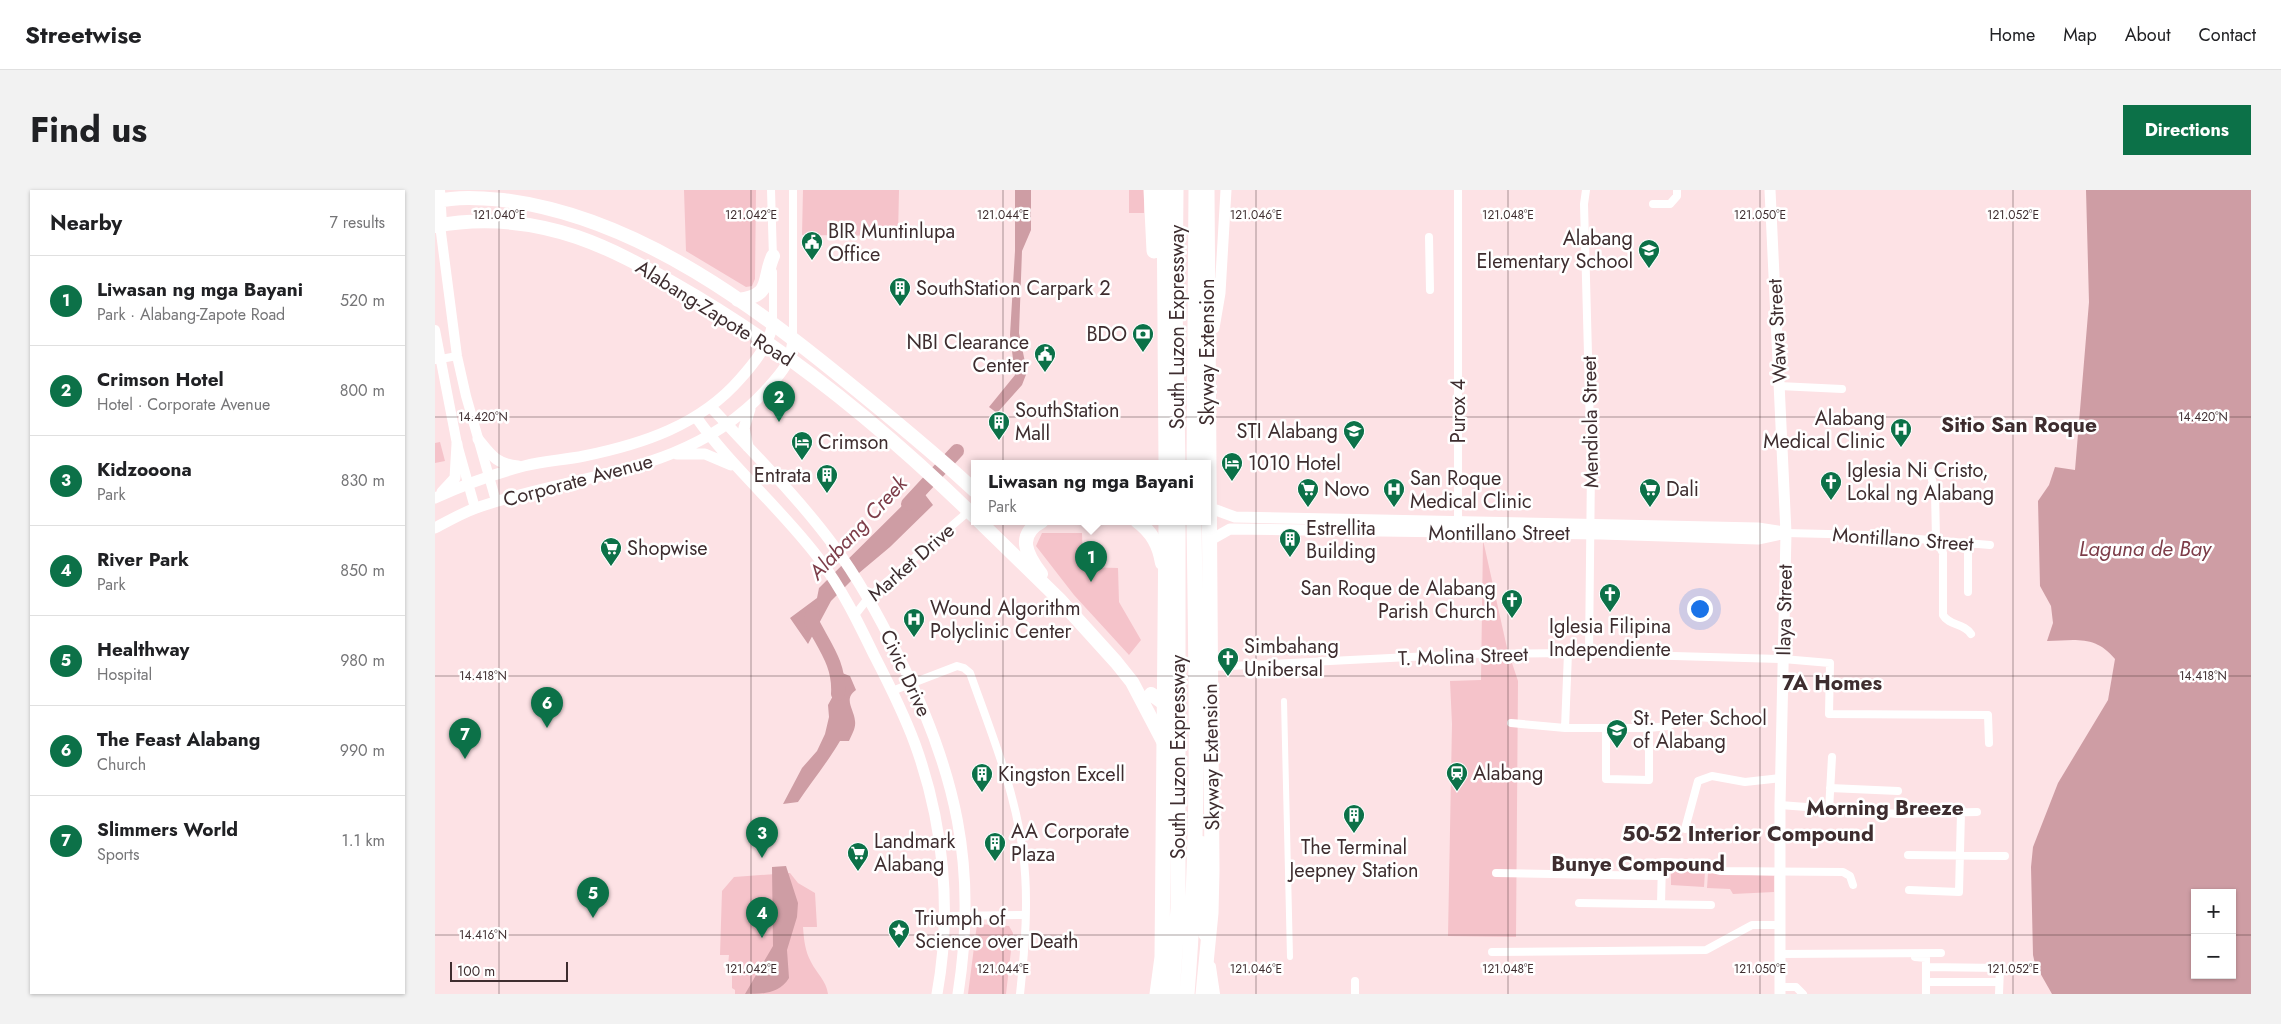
<!DOCTYPE html>
<meta charset="utf-8">
<style>
:root{--surface:#fff;--page:#f2f2f2;--text:#202124;--muted:#757577;--line:#e0e0e0;--accent:#0c7148}
body{margin:0;font-family:Jost,sans-serif;background:var(--page);color:var(--text)}
.controls{position:absolute;right:15px;bottom:15px;display:grid;overflow:hidden;border-radius:0px;box-shadow:0 1px 4px #0004}
.controls button{width:45px;height:45px;display:grid;place-items:center;padding:0;border:0;border-bottom:1px solid var(--line);background:var(--surface);color:var(--text);font:25px sans-serif}
.scale{position:absolute;left:15px;bottom:12px;width:118px;box-sizing:border-box;padding-left:5px;border:2px solid #3e2d2f;border-top:0;font-size:14px;line-height:18px;white-space:nowrap;color:#3e2d2f;-webkit-text-stroke:4px #fff;paint-order:stroke}
.you{position:absolute;left:1264px;top:418px;width:18px;height:18px;margin:-12px;border:4px solid #fff;border-radius:50%;background:#1a73e8;box-shadow:0 0 0 8px #1a73e833}
.badge{display:grid;place-items:center;width:32px;height:32px;border-radius:50%;background:var(--accent);color:#fff;font-size:16px;font-weight:700}
.pin{position:absolute;translate:-50% -41px;filter:drop-shadow(0 1px 2px #0008)}
.pin::after{content:'';position:absolute;top:26px;width:18px;height:15px;background:inherit;clip-path:polygon(0 0,100% 0,50% 100%)}
.popup{position:absolute;left:536px;top:270px;width:240px;height:65px;box-sizing:border-box;display:grid;place-content:center;border-radius:0px;background:var(--surface);filter:drop-shadow(0 1px 4px #0005);font-size:16px;white-space:nowrap;color:var(--muted)}
.popup b{font-size:19px;color:var(--text)}
.popup::after{content:'';position:absolute;left:50%;top:100%;margin-left:-10px;border:10px solid transparent;border-top-color:var(--surface)}
.list{margin:0;padding:0;list-style:none}
h2{display:flex;justify-content:space-between;align-items:center;height:65px;margin:0;padding:0 20px;font-size:21px}
h2 small{font-size:16px;font-weight:400;color:var(--muted)}
.list li{display:grid;grid-template-columns:32px 1fr auto;gap:15px;align-items:center;box-sizing:border-box;height:90px;padding:0 20px;border-top:1px solid var(--line)}
.list b{display:block;font-size:19px;white-space:nowrap}
.list p{margin:0;font-size:16px;white-space:nowrap;color:var(--muted)}
.list em{font-size:16px;font-style:normal;color:var(--muted)}
.map{position:relative;flex:none;width:1816px;height:804px;overflow:hidden;border-radius:0px}
header{display:flex;align-items:center;gap:30px;box-sizing:border-box;height:70px;padding:0 25px;background:var(--surface);border-bottom:1px solid var(--line)}
header strong{font-size:24px}
nav{display:flex;gap:28px;margin-inline-start:auto;font-size:18px}
.intro{display:flex;align-items:center;justify-content:space-between;box-sizing:border-box;height:120px;padding:0 30px}
h1{margin:0;font-size:35px}
.button{padding:12px 22px;border-radius:0px;background:var(--accent);color:#fff;font-size:18px;font-weight:700}
main{display:flex;gap:30px;padding:0 30px}
aside{flex:1;background:var(--surface);border-radius:0px;box-shadow:0 1px 4px #0004}
.map>svg:first-child{display:block}
.green{fill:#f5c3ca}
.water{fill:#ce9da4;fill-rule:evenodd}
.lines{fill:none;stroke-linecap:round;stroke-linejoin:round}
.river{stroke:#ce9da4;stroke-width:14}
.pedestrian{stroke:#fff;stroke-width:6}
.minor{stroke:#fff;stroke-width:8}
.tertiary{stroke:#fff;stroke-width:10}
.secondary{stroke:#fff;stroke-width:11}
.trunk{stroke:#fff;stroke-width:14}
.motorway{stroke:#fff;stroke-width:15}
.ticks{fill:none;stroke:#3e2d2f;stroke-width:1;stroke-opacity:0.45}
.labels{text-anchor:middle;stroke-width:5;stroke-linejoin:round;paint-order:stroke}
.poi-label{font-size:20px;fill:#3e2d2f;stroke:#fff;text-anchor:start}
.street-label{font-size:20px;fill:#3e2d2f;stroke:#fff}
.neighbourhood-label{font-size:21px;font-weight:bold;fill:#3e2d2f;stroke:#fff}
.water-label{font-size:21px;font-style:italic;fill:#7d3d49;stroke:#fff}
.ticks-label{font-size:12px;text-anchor:middle;fill:#3e2d2f;stroke:#fff;stroke-width:5;stroke-linejoin:round;paint-order:stroke}
</style>
<header>
<strong>Streetwise</strong>
<nav><a>Home</a><a>Map</a><a>About</a><a>Contact</a></nav>
</header>
<div class="intro"><h1>Find us</h1><a class="button">Directions</a></div>
<main>
<aside>
<h2>Nearby<small>7 results</small></h2>
<ul class="list">
<li><span class="badge">1</span><div><b>Liwasan ng mga Bayani</b><p>Park · Alabang-Zapote Road</p></div><em>520 m</em></li>
<li><span class="badge">2</span><div><b>Crimson Hotel</b><p>Hotel · Corporate Avenue</p></div><em>800 m</em></li>
<li><span class="badge">3</span><div><b>Kidzooona</b><p>Park</p></div><em>830 m</em></li>
<li><span class="badge">4</span><div><b>River Park</b><p>Park</p></div><em>850 m</em></li>
<li><span class="badge">5</span><div><b>Healthway</b><p>Hospital</p></div><em>980 m</em></li>
<li><span class="badge">6</span><div><b>The Feast Alabang</b><p>Church</p></div><em>990 m</em></li>
<li><span class="badge">7</span><div><b>Slimmers World</b><p>Sports</p></div><em>1.1 km</em></li>
</ul>
</aside>
<div class="map">
<svg width="1816" height="804" viewBox="0 0 1816 804">
<rect width="100%" height="100%" fill="#fde2e5"/>
<!-- green -->
<path class="green" d="M249,0H321L320,89L317,96L311,97L251,61Z
M368,0H464L463,46L367,45Z
M694,0H709V23H694Z
M5,252L10,271L0,273V253Z
M607,343H647L648,377L683,378L684,412L706,450L694,465L639,405L601,356Z
M1048,350L1072,458L1083,491L1081,747L1013,746L1017,534L1015,491L1046,490Z
M1236,679L1270,681L1269,697L1236,695Z
M355,683L363,693L380,703L382,737H368C369,750 370,761 376,772C382,784 391,790 393,804H300V800L297,798V777L293,775L294,765H285L287,701L299,687Z
M1273,683L1339,686V702L1298,704L1295,699L1272,698Z
M542,734L574,736L578,743L571,804H533Z"/>
<!-- water -->
<path class="water" d="M580,0H596V40L587,61L584,143L592,182L587,195L562,223L554,217L580,185L575,145L580,61Z
M1651,0H1816V804H1617L1600,774L1598,765L1596,677L1598,657L1623,593L1673,510L1680,469C1661,445 1640,450 1612,451L1618,433L1616,416L1605,396L1603,311L1614,295L1620,277L1640,280L1654,112ZM1760,703H1797V785H1760Z
M485,298L498,315L455,357L424,383L396,411L373,454L355,428L382,408L384,398Z
M407,483L415,486L421,500C408,509 419,519 420,531C421,538 417,544 414,551H405C392,573 377,591 363,612L348,614L367,578L382,561L390,544L394,527L393,515L399,504V491Z
M351,676L363,713L362,727L352,760L354,788C344,804 327,804 310,804L338,756L337,677Z"/>
<g class="lines">
<!-- river -->
<path class="river" d="M473,314L522,261
M378,423L376,430C389,456 405,474 403,504"/>
<!-- pedestrian -->
<path class="pedestrian" d="M849,511L855,767"/>
<!-- minor -->
<path class="minor" d="M336,0L338,68
M1151,0L1149,14L1156,277L1154,464
M1218,14H1235L1242,6V0
M994,47L995,100
M338,134V82
M358,149V0
M0,170L22,166
M1344,196L1407,199
M1495,283L1500,301L1501,350L1508,363V425C1514,436 1529,433 1536,444
M1023,332V0
M1351,343L1435,345L1555,355
M1533,353V402
M420,425L434,407L534,321
M775,477L1035,464L1133,463L1348,469L1395,473L1394,524L1553,525L1554,553
M457,501L522,476L529,478L535,483C556,542 580,600 588,663C594,708 590,758 585,804
M1076,533L1130,538H1214L1233,536L1251,526L1287,529
M1130,538L1133,463
M1171,538V589L1214,590V538
M1395,598L1463,601
M1345,615L1463,624L1542,622
M1394,620L1397,567
M1250,639L1263,591L1277,586L1310,592L1346,588
M1473,665L1570,666
M1061,683L1226,686
M1474,700L1524,702L1526,622
M1144,713L1276,715
M1226,714L1227,672L1251,673L1286,681L1408,682L1415,686L1418,695
M510,726L590,725
M1057,762L1271,760L1317,735H1345
M1345,764L1506,763
M1480,767L1491,768V804
M1491,777L1565,778L1564,804
M1491,792H1564
M1345,797H1361L1368,804
M920,804V791"/>
<!-- tertiary -->
<path class="tertiary" d="M5,35L22,166L31,206L61,311
M0,140L22,254L40,318"/>
<!-- secondary -->
<path class="secondary" d="M1335,0L1351,343L1345,615V804
M779,138L785,103L791,0
M276,217C318,263 363,307 399,356C425,391 445,428 464,467C521,582 543,676 523,804
M261,227C298,279 347,319 385,370C407,399 423,432 439,465C454,494 469,524 480,554C509,634 517,721 502,804
M43,249C56,265 61,274 83,276
M313,257L309,238L315,219
M242,264H270L296,275
M7,302L20,288L22,254
M0,308C28,295 59,284 89,276C109,271 129,270 149,266C208,254 265,235 305,189C320,172 333,156 338,134
M781,320L800,327L1323,338L1349,342
M0,338C13,331 27,323 41,318C141,283 253,285 330,201C346,183 356,174 358,149
M779,348L795,339L1166,344L1323,349L1351,343"/>
<!-- trunk -->
<path class="trunk" d="M3,0L5,35
M0,12C21,6 46,8 68,10C205,27 325,120 428,205C466,236 504,267 540,301
M0,36C47,27 97,32 142,47C177,59 209,77 241,95C350,157 450,239 540,327
M303,110C338,105 327,91 338,66
M544,331L624,409L681,472L697,492L730,555
M702,331C717,342 724,355 727,373
M606,384C591,364 581,345 607,331
M716,504L727,512L729,499
M767,653V716L770,744
M774,777L778,804"/>
<!-- motorway -->
<path class="motorway" d="M716,0L719,61
M729,0L731,273
M741,0L740,113L743,273
M759,273L761,0
M722,804L727,767L731,331
M737,804L743,718V331
M752,804C765,647 761,488 759,331
M768,804L776,723L777,681L772,0"/>
</g>
<!-- ticks -->
<path class="ticks" d="M64,0V804M316,0V804M568,0V804M821,0V804M1073,0V804M1325,0V804M1578,0V804M0,227H1816M0,486H1816M0,745H1760M1797,745H1816"/>
<!-- icons -->
<defs>
<g id="civic-pin" transform="scale(1.125)"><path d="M0 17L-7.5 6A9.5 9.5 0 1 1 7.5 6Z" fill="#0c7148" stroke="#fff"/><path d="M-.6-6.5H3V-4.5H.6V-3L4-1V1h2V6H-6V1h2V-1L-.6-3ZM-1.2 2.5V6h2.4V2.5Z" fill="#fff"/></g>
<g id="school-pin" transform="scale(1.125)"><path d="M0 17L-7.5 6A9.5 9.5 0 1 1 7.5 6Z" fill="#0c7148" stroke="#fff"/><path d="M0-5L7-2L0 1L-7-2ZM-4 1L0 2.5L4 1V4Q0 6-4 4Z" fill="#fff"/></g>
<g id="building-pin" transform="scale(1.125)"><path d="M0 17L-7.5 6A9.5 9.5 0 1 1 7.5 6Z" fill="#0c7148" stroke="#fff"/><path d="M-4-6H4V6H1V3H-1V6H-4ZM-2.5-4.3h1.7v1.8h-1.7ZM.8-4.3h1.7v1.8H.8ZM-2.5-1h1.7V.8h-1.7ZM.8-1h1.7V.8H.8Z" fill="#fff"/></g>
<g id="bank-pin" transform="scale(1.125)"><path d="M0 17L-7.5 6A9.5 9.5 0 1 1 7.5 6Z" fill="#0c7148" stroke="#fff"/><path d="M-6-4H6V4H-6ZM0-2.3a2.3 2.3 0 1 0 0 4.6a2.3 2.3 0 1 0 0-4.6Z" fill="#fff"/></g>
<g id="hospital-pin" transform="scale(1.125)"><path d="M0 17L-7.5 6A9.5 9.5 0 1 1 7.5 6Z" fill="#0c7148" stroke="#fff"/><path d="M-5-5h3v3.5h4V-5h3V5h-3V1.5h-4V5h-3Z" fill="#fff"/></g>
<g id="hotel-pin" transform="scale(1.125)"><path d="M0 17L-7.5 6A9.5 9.5 0 1 1 7.5 6Z" fill="#0c7148" stroke="#fff"/><path d="M-6-4.5h1.5V1H6V5H4.5V3h-9V5H-6ZM-4 0a1.8 1.8 0 1 1 3.6 0ZM.5 0V-2.5h3Q6-2.5 6 0Z" fill="#fff"/></g>
<g id="church-pin" transform="scale(1.125)"><path d="M0 17L-7.5 6A9.5 9.5 0 1 1 7.5 6Z" fill="#0c7148" stroke="#fff"/><path d="M-1.2-6h2.4v3.5h3.3v2.4h-3.3V6h-2.4V-.1h-3.3v-2.4h3.3Z" fill="#fff"/></g>
<g id="supermarket-pin" transform="scale(1.125)"><path d="M0 17L-7.5 6A9.5 9.5 0 1 1 7.5 6Z" fill="#0c7148" stroke="#fff"/><path d="M-6-5.5h2.5l.6 2H6L4.5 2H-2.5L-4.4-4H-6ZM-1.5 3.2a1.3 1.3 0 1 0 .1 0ZM3 3.2a1.3 1.3 0 1 0 .1 0Z" fill="#fff"/></g>
<g id="station-pin" transform="scale(1.125)"><path d="M0 17L-7.5 6A9.5 9.5 0 1 1 7.5 6Z" fill="#0c7148" stroke="#fff"/><path d="M-3-6H3Q5-6 5-4V2Q5 4 3 4L4.5 6H3L1.5 4h-3L-3 6H-4.5L-3 4Q-5 4-5 2V-4Q-5-6-3-6ZM-3.5-4v3h7v-3ZM-3.5 1v1.5H-2V1ZM2 1v1.5H3.5V1Z" fill="#fff"/></g>
<g id="sight-pin" transform="scale(1.125)"><path d="M0 17L-7.5 6A9.5 9.5 0 1 1 7.5 6Z" fill="#0c7148" stroke="#fff"/><path d="M0-6L1.8-2.2L6-1.7L2.9 1.2L3.7 5.4L0 3.3L-3.7 5.4L-2.9 1.2L-6-1.7L-1.8-2.2Z" fill="#fff"/></g>
</defs>
<g fill-rule="evenodd">
<use href="#civic-pin" x="377" y="52"/>
<use href="#school-pin" x="1214" y="60"/>
<use href="#building-pin" x="465" y="98"/>
<use href="#bank-pin" x="708" y="144"/>
<use href="#civic-pin" x="610" y="164"/>
<use href="#building-pin" x="564" y="232"/>
<use href="#hospital-pin" x="1466" y="239"/>
<use href="#school-pin" x="919" y="241"/>
<use href="#hotel-pin" x="367" y="252"/>
<use href="#hotel-pin" x="797" y="273"/>
<use href="#building-pin" x="392" y="285"/>
<use href="#church-pin" x="1396" y="292"/>
<use href="#supermarket-pin" x="873" y="299"/>
<use href="#hospital-pin" x="959" y="299"/>
<use href="#supermarket-pin" x="1215" y="299"/>
<use href="#building-pin" x="855" y="349"/>
<use href="#supermarket-pin" x="176" y="358"/>
<use href="#church-pin" x="1175" y="404"/>
<use href="#church-pin" x="1077" y="410"/>
<use href="#hospital-pin" x="479" y="429"/>
<use href="#church-pin" x="793" y="468"/>
<use href="#school-pin" x="1182" y="540"/>
<use href="#station-pin" x="1022" y="583"/>
<use href="#building-pin" x="547" y="584"/>
<use href="#building-pin" x="919" y="625"/>
<use href="#building-pin" x="560" y="653"/>
<use href="#supermarket-pin" x="423" y="663"/>
<use href="#sight-pin" x="464" y="740"/>
</g>
<g class="labels">
<!-- poi labels -->
<g class="poi-label">
<text x="393" y="48">BIR Muntinlupa<tspan x="393" dy="23">Office</tspan></text>
<text x="1198" y="55" text-anchor="end">Alabang<tspan x="1198" dy="23">Elementary School</tspan></text>
<text x="481" y="105">SouthStation Carpark 2</text>
<text x="692" y="151" text-anchor="end">BDO</text>
<text x="594" y="159" text-anchor="end">NBI Clearance<tspan x="594" dy="23">Center</tspan></text>
<text x="580" y="227">SouthStation<tspan x="580" dy="23">Mall</tspan></text>
<text x="1450" y="235" text-anchor="end">Alabang<tspan x="1450" dy="23">Medical Clinic</tspan></text>
<text x="903" y="248" text-anchor="end">STI Alabang</text>
<text x="383" y="259">Crimson</text>
<text x="813" y="280">1010 Hotel</text>
<text x="1412" y="287">Iglesia Ni Cristo,<tspan x="1412" dy="23">Lokal ng Alabang</tspan></text>
<text x="376" y="292" text-anchor="end">Entrata</text>
<text x="975" y="295">San Roque<tspan x="975" dy="23">Medical Clinic</tspan></text>
<text x="889" y="306">Novo</text>
<text x="1231" y="306">Dali</text>
<text x="871" y="345">Estrellita<tspan x="871" dy="23">Building</tspan></text>
<text x="192" y="365">Shopwise</text>
<text x="1061" y="405" text-anchor="end">San Roque de Alabang<tspan x="1061" dy="23">Parish Church</tspan></text>
<text x="495" y="425">Wound Algorithm<tspan x="495" dy="23">Polyclinic Center</tspan></text>
<text x="1175" y="443" text-anchor="middle">Iglesia Filipina<tspan x="1175" dy="23">Independiente</tspan></text>
<text x="809" y="463">Simbahang<tspan x="809" dy="23">Unibersal</tspan></text>
<text x="1198" y="535">St. Peter School<tspan x="1198" dy="23">of Alabang</tspan></text>
<text x="1038" y="590">Alabang</text>
<text x="563" y="591">Kingston Excell</text>
<text x="576" y="648">AA Corporate<tspan x="576" dy="23">Plaza</tspan></text>
<text x="439" y="658">Landmark<tspan x="439" dy="23">Alabang</tspan></text>
<text x="919" y="664" text-anchor="middle">The Terminal<tspan x="919" dy="23">Jeepney Station</tspan></text>
<text x="480" y="735">Triumph of<tspan x="480" dy="23">Science over Death</tspan></text>
</g>
<!-- street labels -->
<g class="street-label">
<text transform="translate(280 123) rotate(32)" y="7">Alabang-Zapote Road</text>
<text transform="translate(742 137) rotate(-90)" y="7">South Luzon Expressway</text>
<text transform="translate(1342 141) rotate(-93)" y="7">Wawa Street</text>
<text transform="translate(772 162) rotate(-90)" y="7">Skyway Extension</text>
<text transform="translate(1023 221) rotate(-90)" y="7">Purox 4</text>
<text transform="translate(1155 232) rotate(-91)" y="7">Mendiola Street</text>
<text transform="translate(143 290) rotate(-15)" y="7">Corporate Avenue</text>
<text x="1064" y="350">Montillano Street</text>
<text transform="translate(1468 349) rotate(4)" y="7">Montillano Street</text>
<text transform="translate(476 372) rotate(-41)" y="7">Market Drive</text>
<text transform="translate(1349 420) rotate(-89)" y="7">Ilaya Street</text>
<text transform="translate(1028 466) rotate(-2)" y="7">T. Molina Street</text>
<text transform="translate(471 483) rotate(65)" y="7">Civic Drive</text>
<text transform="translate(743 567) rotate(-90)" y="7">South Luzon Expressway</text>
<text transform="translate(776 567) rotate(-91)" y="7">Skyway Extension</text>
</g>
<!-- neighbourhood labels -->
<g class="neighbourhood-label">
<text x="1584" y="242">Sitio San Roque</text>
<text x="1397" y="500">7A Homes</text>
<text x="1450" y="625">Morning Breeze</text>
<text x="1313" y="651">50-52 Interior Compound</text>
<text x="1203" y="681">Bunye Compound</text>
</g>
<!-- water labels -->
<g class="water-label">
<text transform="translate(423 338) rotate(-47)" y="7">Alabang Creek</text>
<text x="1710" y="366">Laguna de Bay</text>
</g>
</g>
<g class="ticks-label">
<text x="64" y="29">121.040°E</text>
<text x="316" y="29">121.042°E</text>
<text x="568" y="29">121.044°E</text>
<text x="821" y="29">121.046°E</text>
<text x="1073" y="29">121.048°E</text>
<text x="1325" y="29">121.050°E</text>
<text x="1578" y="29">121.052°E</text>
<text x="48" y="231">14.420°N</text>
<text x="1768" y="231">14.420°N</text>
<text x="48" y="490">14.418°N</text>
<text x="1768" y="490">14.418°N</text>
<text x="48" y="749">14.416°N</text>
<text x="316" y="783">121.042°E</text>
<text x="568" y="783">121.044°E</text>
<text x="821" y="783">121.046°E</text>
<text x="1073" y="783">121.048°E</text>
<text x="1325" y="783">121.050°E</text>
<text x="1578" y="783">121.052°E</text>
</g>
</svg>
<div class="controls">
<button>+</button>
<button>−</button>
</div>
<div class="scale">100 m</div>
<div class="you"></div>
<div class="pin badge" style="left:656px;top:392px">1</div>
<div class="popup"><b>Liwasan ng mga Bayani</b>Park</div>
<div class="pin badge" style="left:344px;top:232px">2</div>
<div class="pin badge" style="left:327px;top:668px">3</div>
<div class="pin badge" style="left:327px;top:748px">4</div>
<div class="pin badge" style="left:158px;top:728px">5</div>
<div class="pin badge" style="left:112px;top:538px">6</div>
<div class="pin badge" style="left:30px;top:569px">7</div>
</div>
</main>
